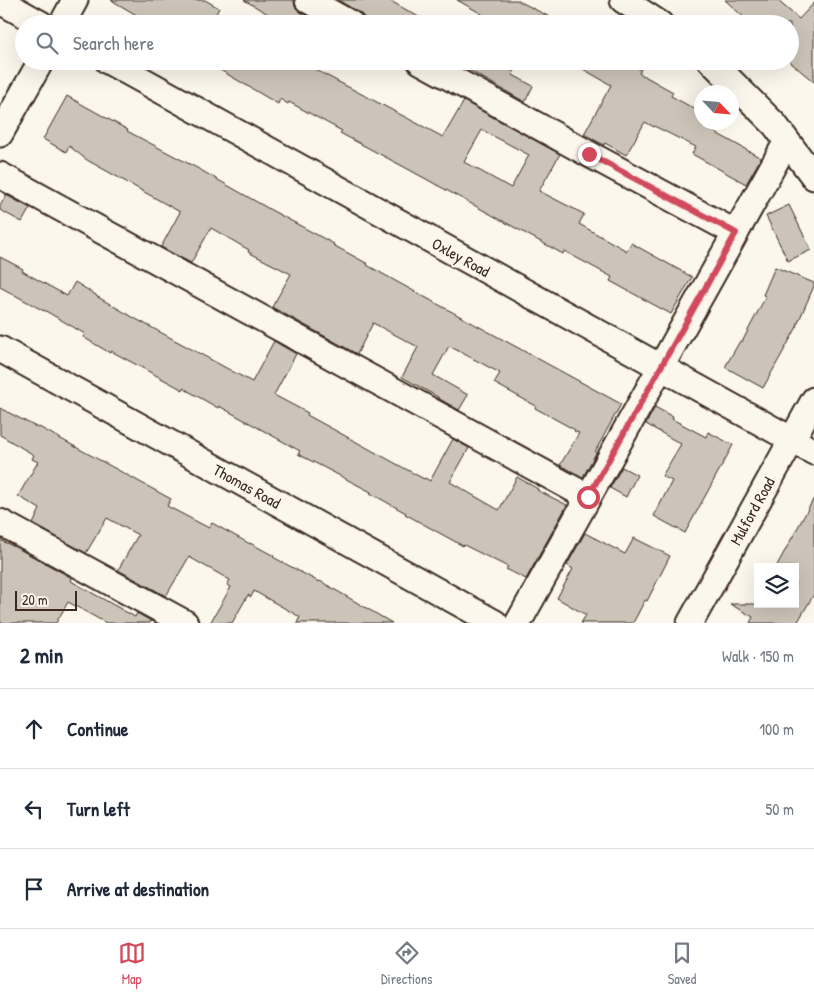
<!DOCTYPE html>
<meta charset="utf-8">
<style>
:root{--surface:#fff;--page:#f2f2f3;--text:#1f2937;--muted:#747a83;--line:#e0e1e3;--accent:#d1495b}
body{margin:0;font-family:"Patrick Hand",sans-serif;background:var(--page);color:var(--text)}
.controls{position:absolute;right:15px;bottom:15px;display:grid;overflow:hidden;border-radius:0px;box-shadow:0 5px 20px #0002}
.controls button{width:45px;height:45px;display:grid;place-items:center;padding:0;border:0;border-bottom:1px solid var(--line);background:var(--surface);color:var(--text);font:25px sans-serif}
.compass{position:absolute;left:694px;top:85px;width:45px;height:45px;border-radius:50%;background:var(--surface);box-shadow:0 5px 20px #0002;rotate:116deg}
.scale{position:absolute;left:15px;bottom:12px;width:62px;box-sizing:border-box;padding-left:5px;border:2px solid #3b2a1e;border-top:0;font-size:14px;line-height:18px;white-space:nowrap;color:#3b2a1e;-webkit-text-stroke:4px #fbf7ec;paint-order:stroke}
.stop{position:absolute;width:15px;height:15px;margin:-11px;border:4px solid #d1495b;border-radius:50%;background:#fff}
.stop.end{background:#d1495b;border-color:#fff;box-shadow:0 1px 5px #0008}
.list{margin:0;padding:0;list-style:none}
h2{display:flex;justify-content:space-between;align-items:center;height:65px;margin:0;padding:0 20px;font-size:21px}
h2 small{font-size:16px;font-weight:400;color:var(--muted)}
.list li{display:grid;grid-template-columns:32px 1fr auto;gap:15px;align-items:center;box-sizing:border-box;height:80px;padding:0 20px;border-top:1px solid var(--line)}
.list b{display:block;font-size:19px;white-space:nowrap}
.list em{font-size:16px;font-style:normal;color:var(--muted)}
.icon{flex:none;width:28px;height:28px;fill:none;stroke:currentColor;stroke-width:2;stroke-linecap:round;stroke-linejoin:round}
.map{position:relative;flex:none;width:814px;height:623px;overflow:hidden}
.search{position:absolute;background:var(--surface);box-shadow:0 5px 20px #0002;left:15px;right:15px;top:15px;height:55px;display:flex;align-items:center;gap:12px;box-sizing:border-box;padding:0 18px;border-radius:28px;color:var(--muted);font-size:19px}
.sheet{height:305px;background:var(--surface)}
nav{display:flex;justify-content:space-around;align-items:center;box-sizing:border-box;height:70px;border-top:1px solid var(--line);background:var(--surface);font-size:14px;color:var(--muted)}
nav a{display:grid;justify-items:center;gap:2px}
nav .on{color:var(--accent)}
.map>svg:first-child{display:block}
.building{fill:#ccc4b9;stroke:#3b2a1e;fill-rule:evenodd}
.lines{fill:none;stroke-linecap:round;stroke-linejoin:round}
.minor-casing{stroke:#3b2a1e;stroke-width:29}
.minor{stroke:#fbf7ec;stroke-width:25}
.route{stroke:#d1495b;stroke-width:6}
.labels{text-anchor:middle;stroke-width:4.5;stroke-linejoin:round;paint-order:stroke}
.street-label{font-size:16px;fill:#3b2a1e;stroke:#fbf7ec}
</style>
<div class="map">
<svg width="814" height="623" viewBox="0 0 814 623">
<rect width="100%" height="100%" fill="#fbf7ec"/>
<filter id="ink" filterUnits="userSpaceOnUse"><feTurbulence type="fractalNoise" baseFrequency=".02" numOctaves="2"/><feDisplacementMap in="SourceGraphic" scale="10" xChannelSelector="R" yChannelSelector="G"/><feConvolveMatrix kernelMatrix="1 2 1 2 8 2 1 2 1" color-interpolation-filters="sRGB"/></filter>
<g filter="url(#ink)">
<!-- building -->
<path class="building" d="M111,0H205L219,8L211,24H152Z
M244,0H294L295,7L301,12L321,24H285Z
M338,0H389L431,24H365L364,17L358,12Z
M457,0H517L563,24H492L481,17L482,14Z
M725,0H777L799,19L814,3V82L790,62V24H751Z
M205,61H299L443,137L464,101L560,154L539,191L584,214L579,224L627,251L631,243L692,277L671,314L610,281L612,277L564,251L563,254L406,168L340,133L342,131L289,102L288,104L280,99L278,104ZM482,130L529,155L511,188L464,162Z
M453,61H494L514,72L513,75L533,86L525,102Z
M569,61H626L641,70L639,73L673,92L671,96L702,113V125L761,158L746,184L692,154L696,147L654,126V127L645,122L626,155L605,143L604,145L584,134L611,85Z
M67,96L128,130L127,131L197,168L271,210L334,244L333,245L368,264L367,265L399,283L621,404L595,452L596,453L583,477L560,465L579,433L574,431L575,430L535,408L536,406L494,383L500,373L449,346L433,375L468,395L459,410L438,398V397L402,377L418,347L373,323L357,354L272,307L291,274L248,252L249,250L211,228L191,263L161,247L180,212L87,160L69,146L66,152L43,139Z
M6,195L30,208L22,222L0,210V206Z
M789,205L811,250L788,261L766,216Z
M0,257L23,269L22,271L67,296L75,282L96,295V296L136,319L252,382L274,341L296,354L274,395L308,413L307,415L424,479L425,478L430,481L453,439L469,448L450,482L499,510L517,477L538,489L537,490L567,505L526,579L506,569L508,567L464,545L463,546L405,514L406,513L370,493L371,492L298,454L300,451L219,406L218,408L183,388V390L111,351L110,353L83,337L85,334L44,310V311L0,287Z
M775,267L814,283V286L797,325H798L763,388L725,367L740,341L742,342L766,296L763,295Z
M655,407L673,417L672,419L706,437L708,432L733,445L685,533L654,516L672,481L662,476L681,444L646,424Z
M0,408L38,428L39,427L171,499L167,506L209,528L212,523L250,544V543L274,556L273,557L319,582L320,581L392,623H297L300,617L254,591L251,597L248,595L232,623H210L231,587L227,585L230,580L189,557L166,596L118,570L138,535L107,518L86,553L33,524L40,509L18,496L38,462L32,459L34,455L0,435Z
M622,467L637,475L626,497L610,488Z
M814,498V594L797,623H750L753,617L730,604H795V567H776Z
M585,533L625,554L634,538L670,556L647,601L645,600L633,623H581L586,615L557,598L573,569L567,565Z
M0,540L19,549L72,578L71,581L135,617L137,613L151,621L150,623H106L68,602L56,623H0Z"/>
<g class="lines">
<!-- minor casing -->
<g class="minor-casing">
<path id="minor" d="M308,0L351,24
M623,0L660,24
M0,1L41,24
M62,24L75,0
M108,61L814,452
M420,61L589,154L736,233
M711,61L775,125L814,177
M0,134L41,61
M0,175L588,497
M0,349L495,623
M0,522L185,623
M518,623L787,141
M690,623L814,400"/>
</g>
<!-- minor -->
<use href="#minor" class="minor"/>
</g>
</g>
<g class="lines" filter="url(#ink)">
<!-- route -->
<path class="route" d="M588,497L736,233L589,154"/>
</g>
<g class="labels">
<!-- street labels -->
<g class="street-label">
<text transform="translate(461 257) rotate(29)" y="6">Oxley Road</text>
<text transform="translate(247 486) rotate(29)" y="6">Thomas Road</text>
<text transform="translate(752 511) rotate(-61)" y="6">Mulford Road</text>
</g>
</g>
</svg>
<div class="controls">
<button><svg class="icon" aria-label="layers" viewBox="0 0 24 24"><path d="M12 4l9 5-9 5-9-5zM3 14l9 5 9-5"/></svg></button>
</div>
<svg class="compass" viewBox="-18 -18 36 36"><path d="M0-13l5 13h-10z" fill="#e53935"/><path d="M0 13l5-13h-10z" fill="#747a83"/></svg>
<div class="scale">20 m</div>
<div class="stop" style="left:588px;top:497px"></div>
<div class="stop end" style="left:589px;top:154px"></div>
<div class="search"><svg class="icon" aria-label="search" viewBox="0 0 24 24"><circle cx="10" cy="10" r="6"/><path d="M15 15l6 6"/></svg>Search here</div>
</div>
<section class="sheet">
<h2>2 min<small>Walk · 150 m</small></h2>
<ul class="list">
<li><svg class="icon" aria-label="ahead" viewBox="0 0 24 24"><path d="M12 20V5M6 11l6-6 6 6"/></svg><div><b>Continue</b></div><em>100 m</em></li>
<li><svg class="icon" aria-label="left" viewBox="0 0 24 24"><path d="M17 20v-9H6M10 6l-5 5 5 5"/></svg><div><b>Turn left</b></div><em>50 m</em></li>
<li><svg class="icon" aria-label="arrive" viewBox="0 0 24 24"><path d="M6 21V4h12l-3 4 3 4H6"/></svg><div><b>Arrive at destination</b></div></li>
</ul>
</section>
<nav>
<a class="on"><svg class="icon" aria-label="map" viewBox="0 0 24 24"><path d="M3 6l6-2 6 2 6-2v14l-6 2-6-2-6 2zM9 4v14M15 6v14"/></svg>Map</a>
<a><svg class="icon" aria-label="directions" viewBox="0 0 24 24"><path d="M12 3l9 9-9 9-9-9zM9 14v-3h6M13 9l2 2-2 2"/></svg>Directions</a>
<a><svg class="icon" aria-label="saved" viewBox="0 0 24 24"><path d="M7 4h10v16l-5-4-5 4z"/></svg>Saved</a>
</nav>
